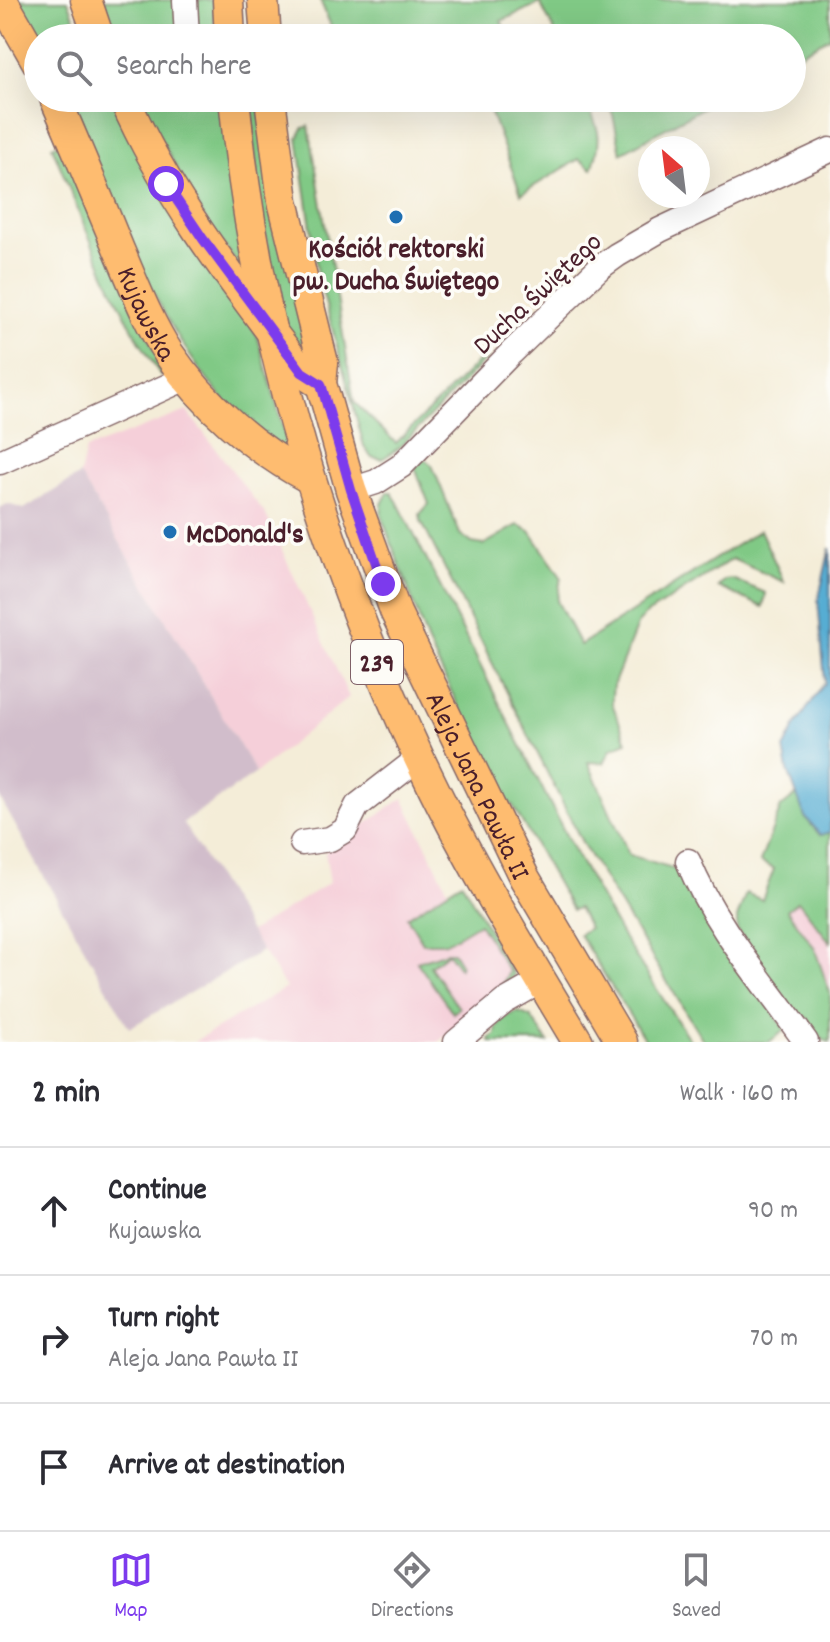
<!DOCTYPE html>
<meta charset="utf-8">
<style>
:root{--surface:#fff;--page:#f2f2f3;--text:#2b2b33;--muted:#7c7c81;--line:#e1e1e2;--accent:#7c3aed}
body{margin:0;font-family:Dekko,sans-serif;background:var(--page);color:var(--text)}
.compass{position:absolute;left:638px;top:136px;width:72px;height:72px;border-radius:50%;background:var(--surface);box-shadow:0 8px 32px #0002;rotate:332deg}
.stop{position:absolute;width:24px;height:24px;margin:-18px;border:6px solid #7c3aed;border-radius:50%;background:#fff}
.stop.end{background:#7c3aed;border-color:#fff;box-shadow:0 2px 8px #0008}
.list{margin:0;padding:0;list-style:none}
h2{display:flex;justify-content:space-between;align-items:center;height:104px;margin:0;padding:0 32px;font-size:34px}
h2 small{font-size:26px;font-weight:400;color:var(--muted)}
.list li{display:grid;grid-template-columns:52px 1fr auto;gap:24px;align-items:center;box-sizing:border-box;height:128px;padding:0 32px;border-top:2px solid var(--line)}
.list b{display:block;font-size:30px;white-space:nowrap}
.list p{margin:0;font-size:26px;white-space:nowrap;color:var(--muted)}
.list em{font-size:26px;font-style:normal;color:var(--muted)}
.icon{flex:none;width:44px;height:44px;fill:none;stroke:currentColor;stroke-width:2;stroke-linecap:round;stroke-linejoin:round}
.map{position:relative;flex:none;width:830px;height:1042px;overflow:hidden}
.search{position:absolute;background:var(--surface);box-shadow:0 8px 32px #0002;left:24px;right:24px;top:24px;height:88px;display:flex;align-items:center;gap:20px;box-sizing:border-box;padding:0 28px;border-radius:44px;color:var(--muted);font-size:30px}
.sheet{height:488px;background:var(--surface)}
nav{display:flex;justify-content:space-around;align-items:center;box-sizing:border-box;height:112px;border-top:2px solid var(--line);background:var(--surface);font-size:22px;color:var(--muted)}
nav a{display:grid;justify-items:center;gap:4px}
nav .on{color:var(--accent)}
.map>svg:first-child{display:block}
.built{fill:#f5cfd9}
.industrial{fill:#d1bdcb}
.green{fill:#80c985;stroke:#657458;stroke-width:2}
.water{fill:#57add3;stroke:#50667f;stroke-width:2}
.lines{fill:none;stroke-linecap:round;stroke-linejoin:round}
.minor-casing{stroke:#866768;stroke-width:27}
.major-casing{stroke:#866768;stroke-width:33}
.minor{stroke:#fff;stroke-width:24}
.major{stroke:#febc70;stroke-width:30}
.route{stroke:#7c3aed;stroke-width:10}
.poi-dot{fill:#1f6fb2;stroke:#fdfcf7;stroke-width:3}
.labels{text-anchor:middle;stroke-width:7;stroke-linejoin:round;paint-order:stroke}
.shield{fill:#fdfcf7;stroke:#806168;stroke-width:2}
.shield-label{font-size:26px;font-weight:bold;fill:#4a1f2b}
.poi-label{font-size:28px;font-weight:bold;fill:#4a1f2b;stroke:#fdfcf7}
.street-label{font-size:28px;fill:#4a1f2b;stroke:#fdfcf7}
</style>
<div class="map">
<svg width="830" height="1042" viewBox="0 0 830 1042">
<rect width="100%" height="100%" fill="#fdfcf7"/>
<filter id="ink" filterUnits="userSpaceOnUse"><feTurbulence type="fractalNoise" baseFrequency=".0125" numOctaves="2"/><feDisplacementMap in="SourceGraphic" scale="16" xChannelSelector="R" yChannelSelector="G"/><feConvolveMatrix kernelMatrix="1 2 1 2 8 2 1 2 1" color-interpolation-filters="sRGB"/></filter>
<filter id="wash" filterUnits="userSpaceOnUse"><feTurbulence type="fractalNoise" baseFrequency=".006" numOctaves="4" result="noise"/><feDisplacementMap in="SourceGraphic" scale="32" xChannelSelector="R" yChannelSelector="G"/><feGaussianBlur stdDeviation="1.8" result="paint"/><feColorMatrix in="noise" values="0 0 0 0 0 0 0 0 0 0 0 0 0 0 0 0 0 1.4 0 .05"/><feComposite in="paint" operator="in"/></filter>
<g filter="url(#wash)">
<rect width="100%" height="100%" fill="#f4edd8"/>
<!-- built -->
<path class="built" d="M187,411L266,515L349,697L256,773L80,475L86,449Z
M403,798L448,890L462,882L514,975L507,985L438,1042H193L286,988L250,932L330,882L325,852Z
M830,861V1019L754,918Z"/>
<!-- industrial -->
<path class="industrial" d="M80,475L256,773L183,823L262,951L129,1028L0,798V508L7,504L24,509Z"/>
<!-- green -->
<path class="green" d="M16,0H68L82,38H40Z
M104,0H177L179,38H116Z
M192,0H213L216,38H195Z
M320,0H830V37L792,58V38H558L540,3L501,21L509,38H336Z
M69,98H111L257,335L291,456C271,440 246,425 229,406C152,321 114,202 69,98Z
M152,98H221L245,274L205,219L140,103Z
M248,98H257L309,358L284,327L264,229Z
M453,98H538L543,109L570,98H583C599,127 604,137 592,169L579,159L521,194L486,100L458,110Z
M586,98H720L621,153L613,115L608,105L593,112Z
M309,126L354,402L396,443L485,355L486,359L399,448L382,459L371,457L364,446L318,276L298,138L303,128Z
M57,144L70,161L164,371L161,376C114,305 84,225 52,146Z
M423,458L432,465L460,534L472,543L483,545L518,525L530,531L561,577L557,601L580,645L760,530L784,582L732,559L644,616L638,623L613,686L612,696V703L627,742L611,749L604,763L588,762L629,855L683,871L785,1030L769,1042H704L584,846L421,521L420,514L429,504L415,468Z
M388,492H391L397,501L573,849L621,934L691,1042H646L579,934L589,928L578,908L572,910L512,804L506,805L428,643L381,515L382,504Z
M732,579L766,593L763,607L718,587L725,580Z
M798,794L805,817L820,835L830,832V942L798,901L787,910L814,947L830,993V1042L823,1040L806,1017L800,1020L737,930V918L746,893L762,900L774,869L760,862L781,807Z
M462,882L514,975L504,988L503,983L509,972L479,923L446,943H423L407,917Z
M446,952H453L461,965L459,968L448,953L430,966L459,1008L453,1013L417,962Z
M519,1012L531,1017L548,1042H490V1038L496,1034C495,1023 509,1013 519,1012Z"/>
<!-- water -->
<path class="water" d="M830,548V832L821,835L805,817L788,771L784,749L796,725L825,682L818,601Z"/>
</g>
<g filter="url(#ink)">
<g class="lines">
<!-- minor casing -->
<g class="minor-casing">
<path id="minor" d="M185,0L187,38
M0,462L186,378
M351,490L376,482L401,466L511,353L599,268L617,255L660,230L830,150
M302,843L330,839L345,830L357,806L419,758
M688,861C716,929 764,982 806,1042
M456,1042L504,1002L541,981"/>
</g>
<!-- major casing -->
<g class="major-casing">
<g id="major">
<path d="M2,0L38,63"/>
<path d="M86,0L99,38"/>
<path d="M228,0L230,38"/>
<path d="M263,0L266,38"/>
<path id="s1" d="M55,98C77,148 98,199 119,250C134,285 148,322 169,354C204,406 255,449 309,478"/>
<path d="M124,98C168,199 236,285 302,372L321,384"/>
<path d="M234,98C256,328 321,548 419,758C465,856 522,949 578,1042"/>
<path id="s2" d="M270,98L283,201L323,363L321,384L325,397L351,490L396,613L524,877L622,1042"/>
</g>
</g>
<!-- minor -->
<use href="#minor" class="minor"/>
<!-- major -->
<use href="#major" class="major"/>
</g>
</g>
<g class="lines" filter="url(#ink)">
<!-- route -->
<path class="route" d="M166,184L203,239L302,372L321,384L351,490L383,584"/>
</g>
<!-- markers -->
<g class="poi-dot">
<circle cx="396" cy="217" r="8"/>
<circle cx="170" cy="532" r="8"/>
</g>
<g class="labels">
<!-- shield labels -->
<rect class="shield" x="351" y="640" width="52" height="44" rx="6"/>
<g class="shield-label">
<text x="377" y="671">239</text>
</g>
<!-- poi labels -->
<g class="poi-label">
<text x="396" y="257">Kościół rektorski<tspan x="396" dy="32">pw. Ducha Świętego</tspan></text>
<text x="186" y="542" text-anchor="start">McDonald's</text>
</g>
<!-- street labels -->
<g class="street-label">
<text transform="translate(536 292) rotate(-43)" y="10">Ducha Świętego</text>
<text dy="10" stroke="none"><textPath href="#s1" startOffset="234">Kujawska</textPath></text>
<text dy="10" stroke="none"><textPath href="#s2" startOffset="724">Aleja Jana Pawła II</textPath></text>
</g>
</g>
</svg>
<svg class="compass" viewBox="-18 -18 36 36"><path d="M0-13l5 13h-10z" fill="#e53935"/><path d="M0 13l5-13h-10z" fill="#7c7c81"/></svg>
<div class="stop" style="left:166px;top:184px"></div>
<div class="stop end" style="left:383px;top:584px"></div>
<div class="search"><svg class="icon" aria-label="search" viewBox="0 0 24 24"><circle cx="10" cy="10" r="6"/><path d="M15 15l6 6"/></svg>Search here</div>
</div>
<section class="sheet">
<h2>2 min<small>Walk · 160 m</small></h2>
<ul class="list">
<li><svg class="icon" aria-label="ahead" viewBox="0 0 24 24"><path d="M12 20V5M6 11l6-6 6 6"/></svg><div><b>Continue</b><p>Kujawska</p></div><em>90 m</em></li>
<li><svg class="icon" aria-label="right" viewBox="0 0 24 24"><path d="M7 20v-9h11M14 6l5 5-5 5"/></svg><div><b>Turn right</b><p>Aleja Jana Pawła II</p></div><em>70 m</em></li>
<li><svg class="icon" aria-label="arrive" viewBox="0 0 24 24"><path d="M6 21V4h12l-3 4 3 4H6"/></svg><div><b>Arrive at destination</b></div></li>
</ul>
</section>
<nav>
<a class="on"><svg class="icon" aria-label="map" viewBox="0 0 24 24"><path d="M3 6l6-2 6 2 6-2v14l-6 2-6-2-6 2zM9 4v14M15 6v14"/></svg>Map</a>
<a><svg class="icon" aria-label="directions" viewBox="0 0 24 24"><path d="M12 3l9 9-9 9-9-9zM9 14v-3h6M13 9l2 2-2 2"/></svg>Directions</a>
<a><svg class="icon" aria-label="saved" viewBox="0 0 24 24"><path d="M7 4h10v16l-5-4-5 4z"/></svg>Saved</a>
</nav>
